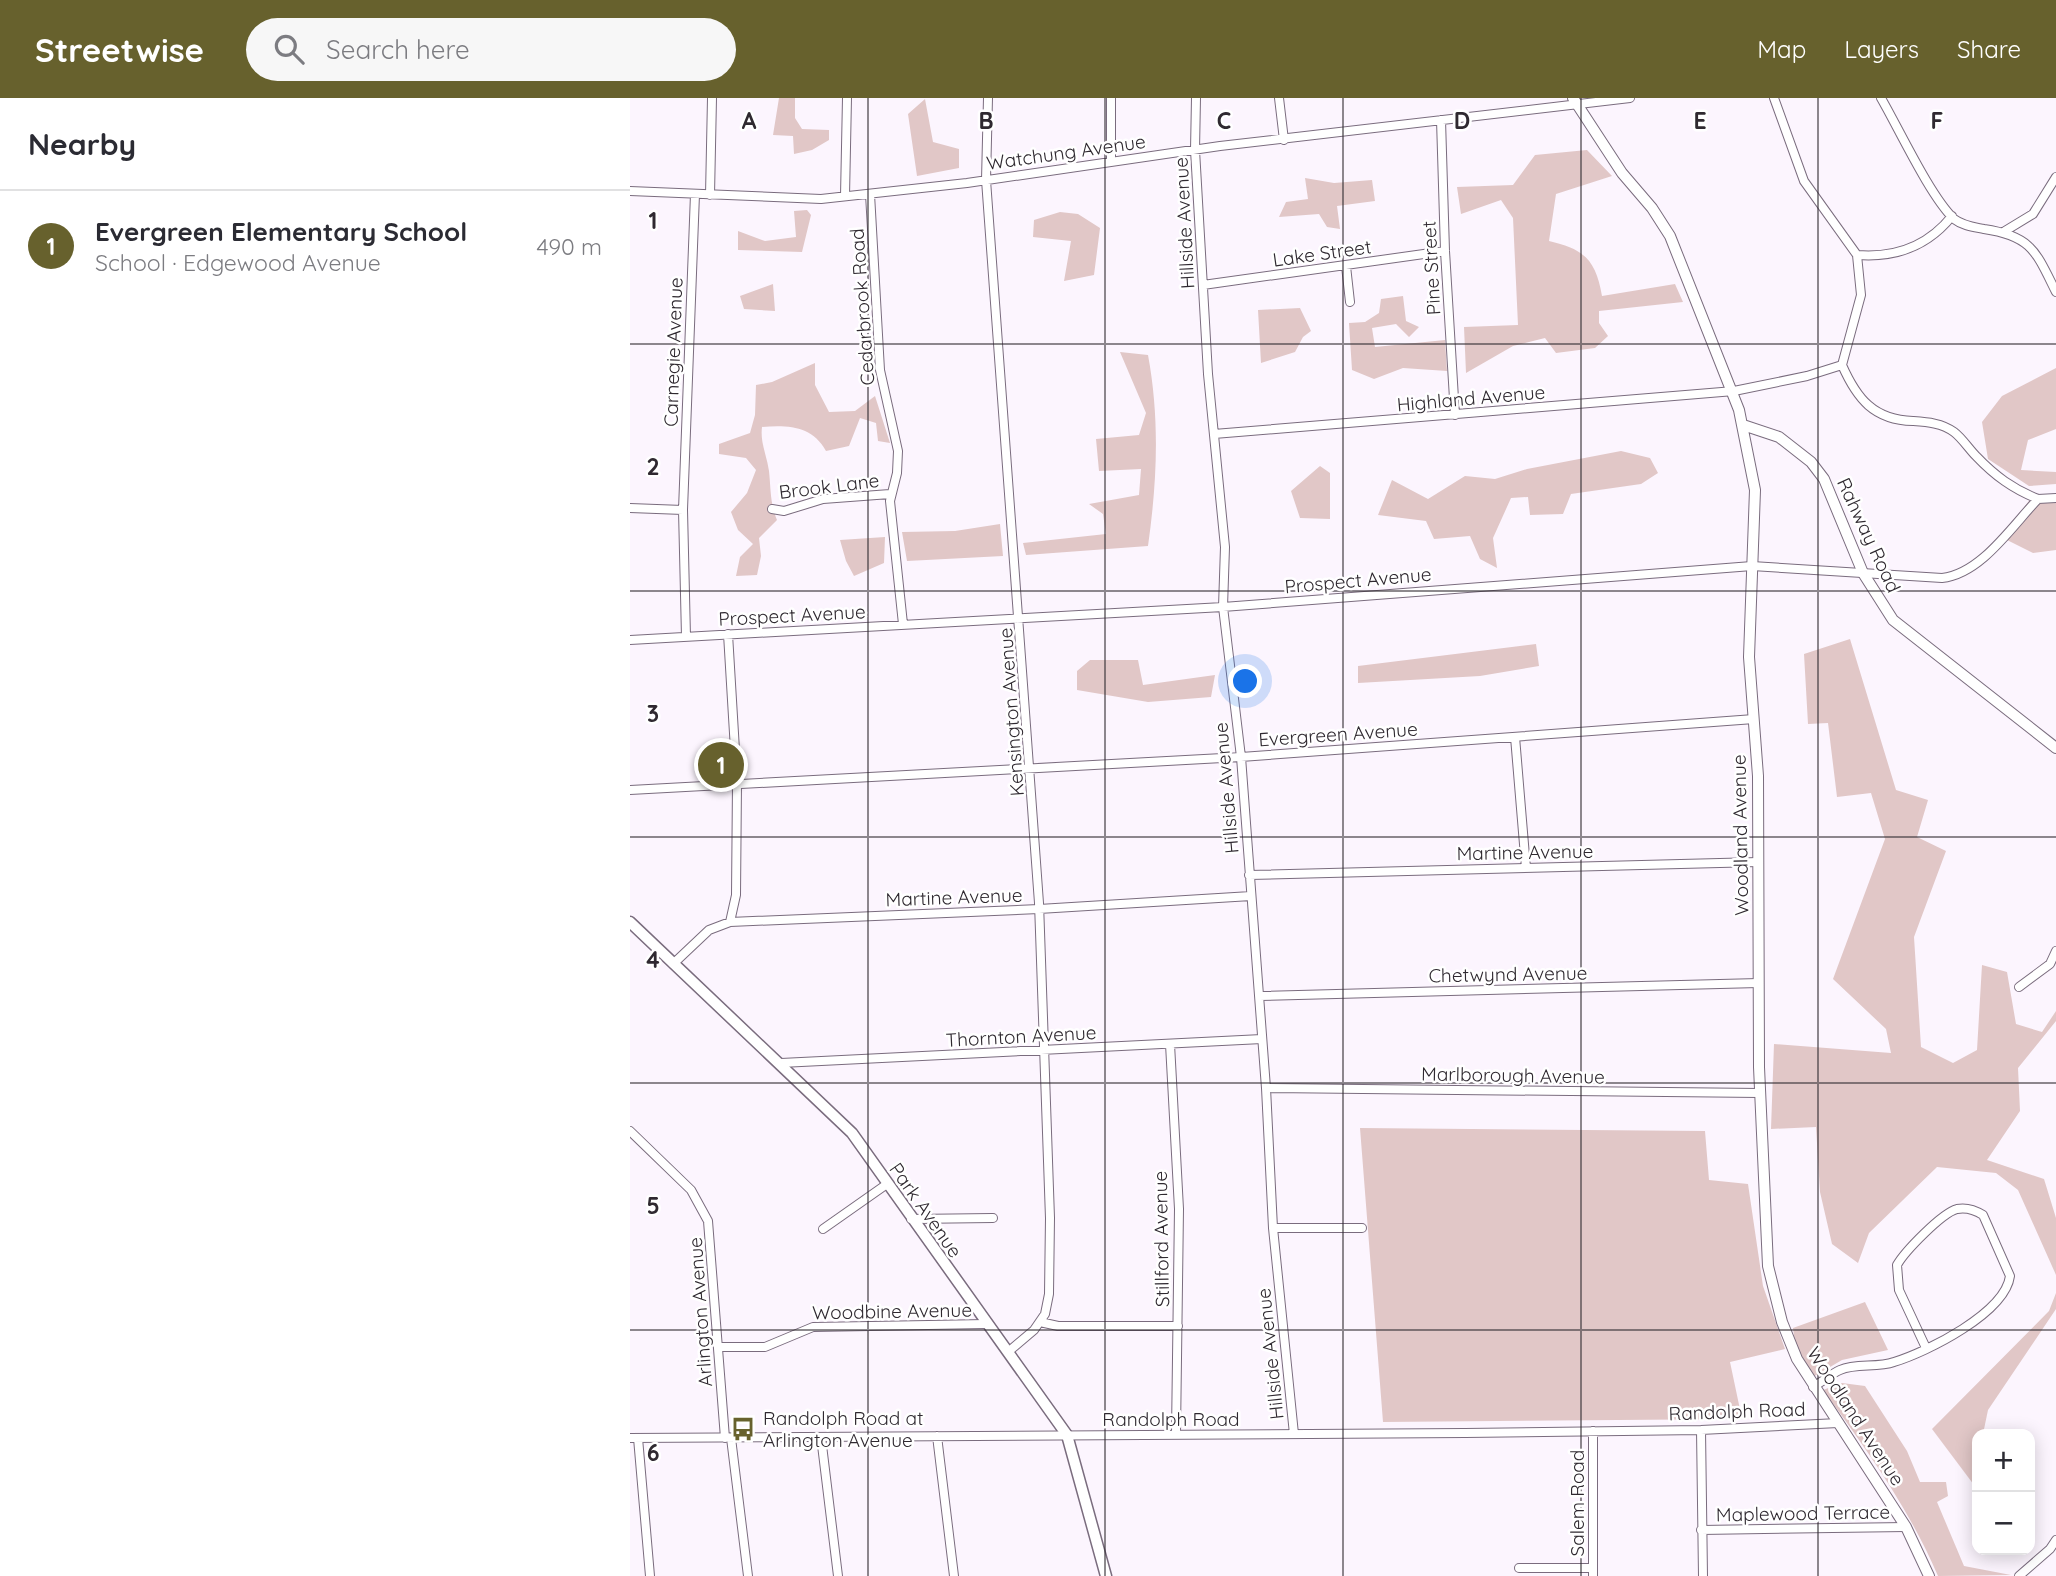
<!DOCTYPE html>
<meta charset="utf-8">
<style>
:root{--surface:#fff;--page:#f7f7f7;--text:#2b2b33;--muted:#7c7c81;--line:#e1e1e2;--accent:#67612d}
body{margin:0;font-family:Quicksand,sans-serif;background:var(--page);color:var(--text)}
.controls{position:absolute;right:21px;bottom:21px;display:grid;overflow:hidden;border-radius:14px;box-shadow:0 4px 18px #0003}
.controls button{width:63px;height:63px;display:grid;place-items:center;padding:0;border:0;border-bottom:2px solid var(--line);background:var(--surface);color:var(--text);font:35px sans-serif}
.you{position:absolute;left:616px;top:584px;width:24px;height:24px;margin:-18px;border:5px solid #fff;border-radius:50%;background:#1a73e8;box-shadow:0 0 0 10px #1a73e833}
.badge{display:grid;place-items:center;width:46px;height:46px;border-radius:50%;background:var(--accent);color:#fff;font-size:23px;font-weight:700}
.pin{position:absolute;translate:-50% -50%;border:4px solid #fff;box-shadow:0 2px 7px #0006}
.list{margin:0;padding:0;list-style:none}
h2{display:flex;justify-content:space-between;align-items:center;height:91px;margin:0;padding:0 28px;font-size:30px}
h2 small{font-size:23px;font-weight:400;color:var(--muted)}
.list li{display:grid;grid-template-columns:46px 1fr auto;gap:21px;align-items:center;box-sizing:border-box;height:112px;padding:0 28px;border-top:2px solid var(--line)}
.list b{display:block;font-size:26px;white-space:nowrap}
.list p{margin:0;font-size:23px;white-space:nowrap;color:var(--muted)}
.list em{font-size:23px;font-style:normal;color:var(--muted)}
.icon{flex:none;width:38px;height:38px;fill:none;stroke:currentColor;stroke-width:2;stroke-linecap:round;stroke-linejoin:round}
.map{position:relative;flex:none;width:1426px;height:1478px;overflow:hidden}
header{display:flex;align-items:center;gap:42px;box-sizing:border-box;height:98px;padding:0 35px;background:var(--accent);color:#fff}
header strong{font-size:33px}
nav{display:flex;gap:38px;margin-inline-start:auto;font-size:24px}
.search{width:490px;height:63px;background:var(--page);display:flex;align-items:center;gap:18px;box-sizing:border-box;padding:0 24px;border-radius:38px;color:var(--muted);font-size:26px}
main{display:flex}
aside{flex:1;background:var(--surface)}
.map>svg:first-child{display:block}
.green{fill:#e1c7c7}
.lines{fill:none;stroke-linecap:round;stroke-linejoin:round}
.minor-casing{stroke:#7a6c7e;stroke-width:10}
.tertiary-casing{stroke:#7a6c7e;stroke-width:12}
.secondary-casing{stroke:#7a6c7e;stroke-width:13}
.minor{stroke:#fff;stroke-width:8}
.tertiary{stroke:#fff;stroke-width:10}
.secondary{stroke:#fff;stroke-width:10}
.grid{fill:none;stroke:#2f2930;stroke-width:2;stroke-opacity:0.55}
.labels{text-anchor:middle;stroke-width:5;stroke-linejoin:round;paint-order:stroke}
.street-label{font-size:19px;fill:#2f2930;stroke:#fff}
.poi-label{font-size:19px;fill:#2f2930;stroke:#fff;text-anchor:start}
.grid-label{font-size:23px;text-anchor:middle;font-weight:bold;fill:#2f2930;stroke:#fff;stroke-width:5;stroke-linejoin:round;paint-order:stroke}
</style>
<header>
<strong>Streetwise</strong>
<div class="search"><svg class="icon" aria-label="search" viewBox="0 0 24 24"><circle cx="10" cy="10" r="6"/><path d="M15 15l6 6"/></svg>Search here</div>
<nav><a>Map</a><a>Layers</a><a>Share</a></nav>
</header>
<main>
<aside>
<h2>Nearby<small></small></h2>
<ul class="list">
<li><span class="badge">1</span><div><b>Evergreen Elementary School</b><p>School · Edgewood Avenue</p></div><em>490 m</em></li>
</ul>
</aside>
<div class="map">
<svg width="1426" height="1478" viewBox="0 0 1426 1478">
<rect width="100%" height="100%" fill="#fcf5fe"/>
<!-- green -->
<path class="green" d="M149,0H165V20L172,31L199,32V42L182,52L164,56L163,38L143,37Z
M295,1L303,44L329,51V70L287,78L278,16Z
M957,52L982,78L926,96L919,143C954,151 966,162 972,198L1045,186L1053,204L969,213V225L978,238L965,250L926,255L915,240L883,248L836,275L834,229L888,227L883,120L871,102L831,116L827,89L883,87L905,57Z
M675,80L704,85L742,82L745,103L707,108L710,131L697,129L689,116L649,119L656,104L678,101Z
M177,112L181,117L172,154L108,152V133L135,143L166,139L164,113Z
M430,114L448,116L470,130L464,177L434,183L441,143L403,139L404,122Z
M143,186L145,213L114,211L110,198Z
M773,198L776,223L789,229L779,239L766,226L742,230L745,249L815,242L817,273L773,270L744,281L722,272L719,225L735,224L749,215L751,201Z
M670,210L681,233L673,239L665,254L631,265L628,212Z
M490,254L518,257C530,322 527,384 518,448L396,457L393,445L476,436L473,416L459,406L509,397L511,371L469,373L466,341L509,337L516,315Z
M185,265V287L199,314L225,313L245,298L260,345L248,343L246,325L230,320L219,348L196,353C182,328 159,327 132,329C130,345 137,358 139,373C141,392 140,405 147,422L129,440L131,458L127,477L106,478L110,459L123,446L108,432L101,414L117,395L126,372L116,360L89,356V346L120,335L125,317L126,287L142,284Z
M1426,270V331L1398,342L1391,372L1426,374V386L1399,388L1358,361L1352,324L1372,298Z
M991,353L1020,360L1028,375L1011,386L941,396L933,416L900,417L898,399L881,400L863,440L867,470L850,461L840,438L804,441L796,423L748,417L762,382L798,401L835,378L865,381L897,371Z
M690,368L700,375V421L670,420L661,393Z
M1426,396V452L1403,455L1371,439L1402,399Z
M370,426L373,458L277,463L272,434L325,433Z
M255,439L254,465L224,478L216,463L210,442Z
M1220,541L1266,692L1298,702L1287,739L1316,753L1284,839L1291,949L1323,965L1347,952L1352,867L1377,874L1386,926L1412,934L1426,913V923L1388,970L1390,1013L1357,1062L1414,1081L1426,1120V1177L1388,1092L1366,1075L1307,1069L1239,1135L1228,1165L1202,1146L1190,1094L1186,1029L1141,1031L1144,946L1261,955L1256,931L1203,881L1255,741L1241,695L1207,699L1198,625L1178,626L1174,556Z
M906,546L909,568L850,578L728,585V568Z
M460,562H508L513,587L585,577L581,599L518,604L447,592V573Z
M730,1030L1075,1033L1079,1082L1118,1086L1133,1188L1155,1251L1100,1264L1112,1321L753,1324Z
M1426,1195V1211L1358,1312L1353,1336H1347V1391L1302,1331L1419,1213Z
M1235,1204L1258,1252L1212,1262L1183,1279L1165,1245L1163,1230Z
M1212,1285L1235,1288L1277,1353L1290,1384H1316L1318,1398L1307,1404L1334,1468L1381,1477L1308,1478C1279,1410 1236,1351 1193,1292Z"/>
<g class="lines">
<!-- minor casing -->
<g class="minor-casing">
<path id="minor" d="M358,0L356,82L409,805L420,1120L419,1196L415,1216L404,1232L378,1254
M566,0L565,52L578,276L595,449L593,509L611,659L636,990L643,1130L664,1336
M649,0L654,42
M1144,0L1174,83L1227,157L1231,197L1212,267
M1251,0C1269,31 1300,98 1324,121C1333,128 1344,129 1354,131C1402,138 1406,154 1426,194
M811,22L815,153L825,317
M481,62V0
M0,93L191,101L337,85L590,48L1000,0
M240,96L250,272L268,353L267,375L260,403L273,526
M80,97L82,0
M215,98L217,0
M1375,133L1403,116L1426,79
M1227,157C1265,160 1298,148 1322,118
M716,168L720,204
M573,187L815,153
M1212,267C1227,301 1244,322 1283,323C1297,324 1312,325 1324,334C1332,340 1339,351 1346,358C1365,378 1383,391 1408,401
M584,336L1104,293L1177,278L1212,267
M0,410L53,412
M142,411L154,413L193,401L260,396
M98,536L107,685L106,797L100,824
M56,539L53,412L65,96
M0,542L593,509L1122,468L1312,480C1351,476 1382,428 1408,401L1426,400
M885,639L896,770
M0,692L611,659L1124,621
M619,777L1129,764
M43,866L79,832L100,824L409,811L621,798
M1389,889L1420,866L1426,853
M629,898L1129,885
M540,946L549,1111L546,1335
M151,965L632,941
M636,990L1130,995
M0,1033L61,1092L78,1123L95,1340
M281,1121L363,1120
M643,1130H732
M193,1131L257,1086
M410,1224L428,1228H548
M89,1249H135L183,1229L356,1226
M1183,1289C1192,1284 1201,1276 1210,1272C1226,1265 1247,1270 1264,1264C1297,1254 1375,1215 1380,1178L1353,1117C1345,1112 1337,1109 1327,1111C1312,1115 1275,1153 1267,1167L1269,1192L1296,1250
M1071,1332L1073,1478
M963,1333V1478
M307,1338L324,1478
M191,1339L208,1478
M0,1340L835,1335L1071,1332L1208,1325
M8,1340L20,1478
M101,1340L118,1478
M1071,1432L1276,1429
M889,1470H963
M1389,1478L1420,1451L1426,1442"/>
</g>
<!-- tertiary casing -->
<g class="tertiary-casing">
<path id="tertiary" d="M943,0L992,75L1022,110L1040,138L1109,312L1125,392L1119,559L1128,678L1129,969L1138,1168L1152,1224L1167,1261L1276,1429L1299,1478
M1113,327L1149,339L1181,364L1194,381L1233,475L1263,522L1426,650"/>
</g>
<!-- secondary casing -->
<g class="secondary-casing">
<path id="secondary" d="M0,824L222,1035L437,1337L476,1478"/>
</g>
<!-- minor -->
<use href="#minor" class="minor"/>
<!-- tertiary -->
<use href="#tertiary" class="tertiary"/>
<!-- secondary -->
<use href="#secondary" class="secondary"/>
</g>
<!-- grid -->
<path class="grid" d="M238,0V1478M475,0V1478M713,0V1478M951,0V1478M1188,0V1478M0,246H1426M0,493H1426M0,739H1426M0,985H1426M0,1232H1426"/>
<!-- icons -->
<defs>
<g id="bus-bare" transform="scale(1.89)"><path d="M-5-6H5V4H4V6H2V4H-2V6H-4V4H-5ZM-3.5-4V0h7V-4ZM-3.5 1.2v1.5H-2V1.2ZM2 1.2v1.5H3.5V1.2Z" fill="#67612d" stroke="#fff" stroke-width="2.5" paint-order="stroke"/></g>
</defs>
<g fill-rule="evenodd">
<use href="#bus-bare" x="113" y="1331"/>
</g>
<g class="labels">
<!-- street labels -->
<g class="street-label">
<text transform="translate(436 54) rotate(-8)" y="7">Watchung Avenue</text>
<text transform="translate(554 125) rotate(-93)" y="7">Hillside Avenue</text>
<text transform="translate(692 155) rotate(-8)" y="7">Lake Street</text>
<text transform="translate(801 170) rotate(-93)" y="7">Pine Street</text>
<text transform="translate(232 209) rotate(-94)" y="7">Cedarbrook Road</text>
<text transform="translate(43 254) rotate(-88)" y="7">Carnegie Avenue</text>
<text transform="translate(841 300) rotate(-5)" y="7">Highland Avenue</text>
<text transform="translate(199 388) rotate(-7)" y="7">Brook Lane</text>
<text transform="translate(1239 437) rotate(65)" y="7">Rahway Road</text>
<text transform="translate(728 482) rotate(-5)" y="7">Prospect Avenue</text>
<text transform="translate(162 517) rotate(-3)" y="7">Prospect Avenue</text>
<text transform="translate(381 614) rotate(-94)" y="7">Kensington Avenue</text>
<text transform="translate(708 636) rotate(-4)" y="7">Evergreen Avenue</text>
<text transform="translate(596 690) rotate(-95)" y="7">Hillside Avenue</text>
<text transform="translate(1110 737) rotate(-91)" y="7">Woodland Avenue</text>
<text transform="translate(895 754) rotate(-1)" y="7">Martine Avenue</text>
<text transform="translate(324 799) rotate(-2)" y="7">Martine Avenue</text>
<text transform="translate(878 876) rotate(-1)" y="7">Chetwynd Avenue</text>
<text transform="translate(391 938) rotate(-3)" y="7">Thornton Avenue</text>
<text transform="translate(883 977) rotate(1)" y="7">Marlborough Avenue</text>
<text transform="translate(296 1112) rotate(55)" y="7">Park Avenue</text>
<text transform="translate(531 1141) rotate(-91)" y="7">Stillford Avenue</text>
<text transform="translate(262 1213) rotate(-1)" y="7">Woodbine Avenue</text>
<text transform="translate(70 1214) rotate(-94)" y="7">Arlington Avenue</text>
<text transform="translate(640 1256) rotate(-96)" y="7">Hillside Avenue</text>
<text transform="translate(1107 1313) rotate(-2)" y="7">Randolph Road</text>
<text transform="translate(1226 1318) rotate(57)" y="7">Woodland Avenue</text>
<text x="541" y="1328">Randolph Road</text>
<text transform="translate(947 1405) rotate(-90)" y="7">Salem Road</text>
<text transform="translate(1173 1415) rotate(-1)" y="7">Maplewood Terrace</text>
</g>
<!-- poi labels -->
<g class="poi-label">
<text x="133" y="1327">Randolph Road at<tspan x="133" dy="22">Arlington Avenue</tspan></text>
</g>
</g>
<g class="grid-label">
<text x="119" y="31">A</text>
<text x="356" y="31">B</text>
<text x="594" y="31">C</text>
<text x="832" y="31">D</text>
<text x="1070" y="31">E</text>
<text x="1307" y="31">F</text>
<text x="23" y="131">1</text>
<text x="23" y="377">2</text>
<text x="23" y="624">3</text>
<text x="23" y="870">4</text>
<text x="23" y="1116">5</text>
<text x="23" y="1363">6</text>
</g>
</svg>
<div class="controls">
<button>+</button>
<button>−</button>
</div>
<div class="you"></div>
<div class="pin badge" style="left:91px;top:667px">1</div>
</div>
</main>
